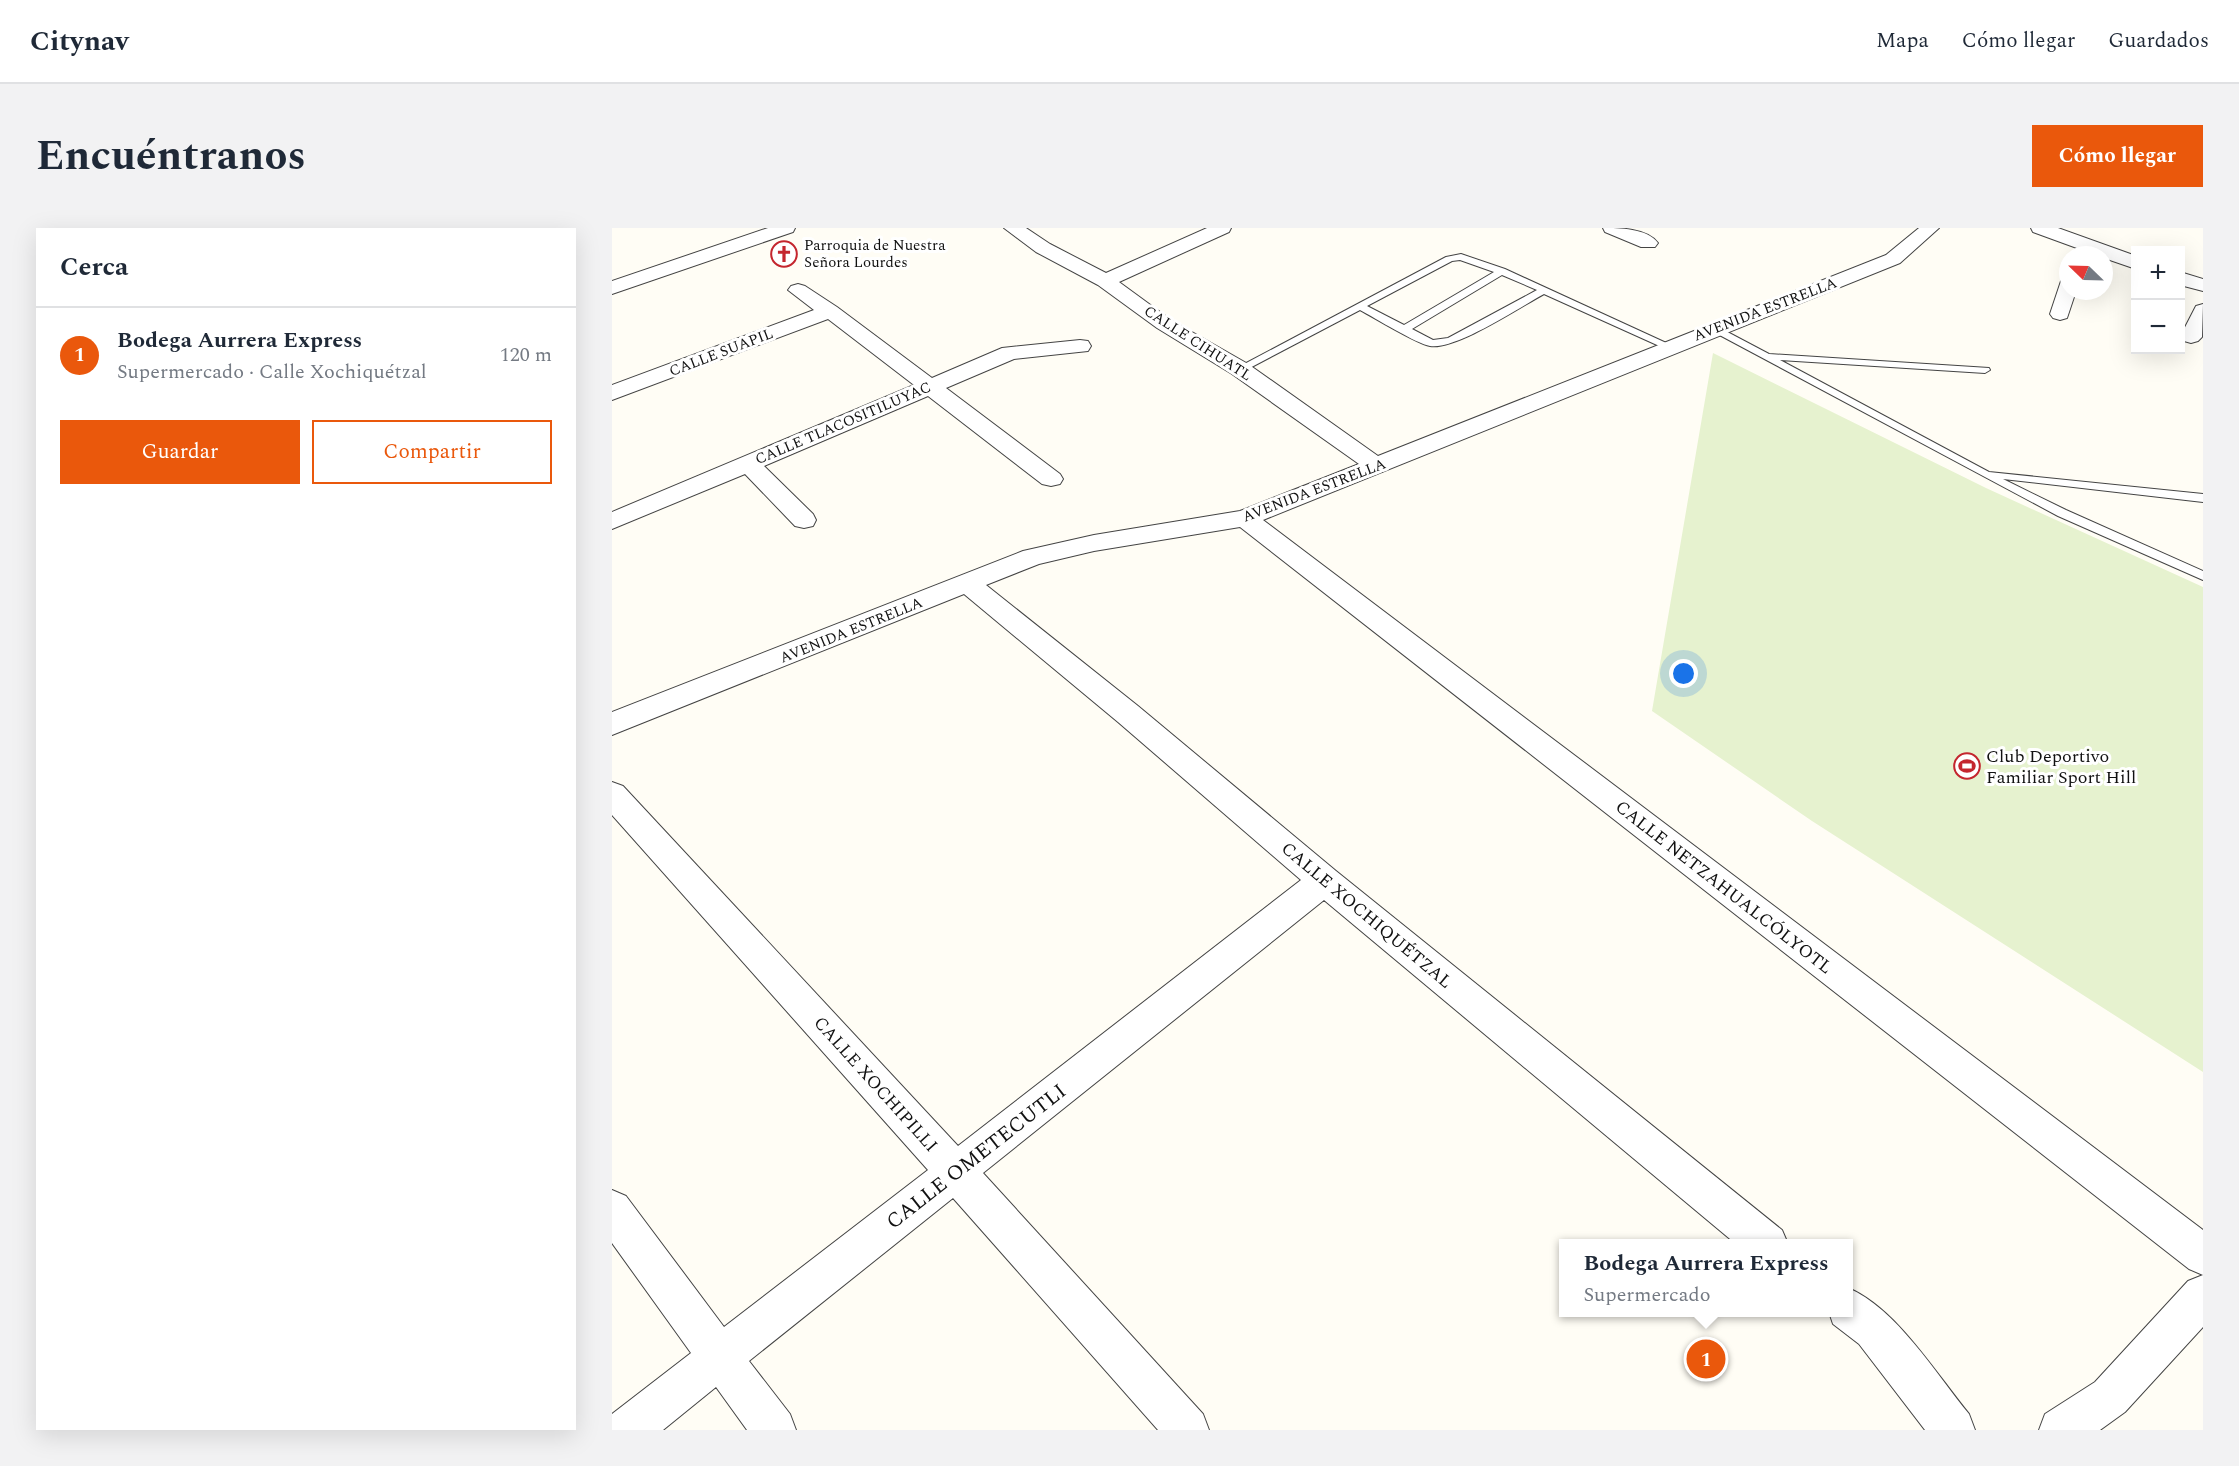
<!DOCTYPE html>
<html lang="es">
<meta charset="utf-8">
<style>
:root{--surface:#fff;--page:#f2f2f3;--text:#1f2937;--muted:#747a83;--line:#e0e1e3;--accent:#ea580c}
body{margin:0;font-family:Spectral,serif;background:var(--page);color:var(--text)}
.controls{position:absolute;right:18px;top:18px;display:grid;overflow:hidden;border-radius:0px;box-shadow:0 6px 24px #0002}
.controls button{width:54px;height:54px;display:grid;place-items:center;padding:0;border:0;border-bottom:2px solid var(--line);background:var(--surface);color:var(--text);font:30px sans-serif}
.compass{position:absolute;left:1447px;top:18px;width:54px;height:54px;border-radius:50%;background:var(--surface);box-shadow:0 6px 24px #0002;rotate:293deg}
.you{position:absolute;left:1072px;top:446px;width:21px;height:21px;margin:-15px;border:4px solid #fff;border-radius:50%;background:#1a73e8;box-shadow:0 0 0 9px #1a73e833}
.badge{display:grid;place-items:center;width:39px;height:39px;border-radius:50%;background:var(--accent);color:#fff;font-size:20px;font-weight:700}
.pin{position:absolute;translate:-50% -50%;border:3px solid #fff;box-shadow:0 2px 6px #0006}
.popup{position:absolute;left:947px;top:1011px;width:294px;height:78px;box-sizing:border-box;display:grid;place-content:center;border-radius:0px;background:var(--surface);filter:drop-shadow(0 2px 4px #0005);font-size:20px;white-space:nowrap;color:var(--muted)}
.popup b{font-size:22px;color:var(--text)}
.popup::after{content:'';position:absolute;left:50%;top:100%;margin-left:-12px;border:12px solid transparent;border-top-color:var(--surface)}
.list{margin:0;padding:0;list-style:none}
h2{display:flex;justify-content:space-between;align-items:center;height:78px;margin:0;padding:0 24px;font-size:26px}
h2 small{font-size:20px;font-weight:400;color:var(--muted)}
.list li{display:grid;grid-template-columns:39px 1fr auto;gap:18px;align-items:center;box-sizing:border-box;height:96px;padding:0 24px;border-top:2px solid var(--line)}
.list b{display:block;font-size:22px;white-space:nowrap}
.list p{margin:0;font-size:20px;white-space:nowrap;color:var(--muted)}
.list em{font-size:20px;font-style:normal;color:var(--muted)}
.actions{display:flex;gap:12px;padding:18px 24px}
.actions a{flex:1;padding:14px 0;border:2px solid var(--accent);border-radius:0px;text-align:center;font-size:21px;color:var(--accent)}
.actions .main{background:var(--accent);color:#fff}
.map{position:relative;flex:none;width:1591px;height:1202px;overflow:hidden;border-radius:0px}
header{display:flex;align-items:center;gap:36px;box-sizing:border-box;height:84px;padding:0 30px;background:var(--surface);border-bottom:2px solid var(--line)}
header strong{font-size:28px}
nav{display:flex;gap:33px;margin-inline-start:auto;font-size:21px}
.intro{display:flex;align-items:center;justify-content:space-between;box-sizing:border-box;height:144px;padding:0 36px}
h1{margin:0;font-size:42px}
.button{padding:15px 27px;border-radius:0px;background:var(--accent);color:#fff;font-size:21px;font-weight:700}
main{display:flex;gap:36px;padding:0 36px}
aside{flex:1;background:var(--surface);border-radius:0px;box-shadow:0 6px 24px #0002}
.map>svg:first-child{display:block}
.pitch{fill:#e6f2cf}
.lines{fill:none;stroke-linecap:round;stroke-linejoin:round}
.lane-casing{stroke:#444;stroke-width:2}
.street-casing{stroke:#444;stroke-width:2}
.lane{fill:#fff;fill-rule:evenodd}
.street{fill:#fff;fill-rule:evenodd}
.labels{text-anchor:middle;stroke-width:6;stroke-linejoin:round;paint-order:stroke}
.far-poi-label{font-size:15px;fill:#111;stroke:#fff;text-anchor:start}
.far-street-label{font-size:15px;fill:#111;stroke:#fff}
.poi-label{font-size:18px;fill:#111;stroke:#fff;text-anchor:start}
.street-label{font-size:18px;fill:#111;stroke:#fff}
.near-street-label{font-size:21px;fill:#111;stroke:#fff}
</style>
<header>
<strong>Citynav</strong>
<nav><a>Mapa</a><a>Cómo llegar</a><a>Guardados</a></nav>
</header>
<div class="intro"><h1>Encuéntranos</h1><a class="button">Cómo llegar</a></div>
<main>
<aside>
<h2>Cerca<small></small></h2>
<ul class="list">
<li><span class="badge">1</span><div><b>Bodega Aurrera Express</b><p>Supermercado · Calle Xochiquétzal</p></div><em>120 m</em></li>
</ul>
<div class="actions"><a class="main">Guardar</a><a>Compartir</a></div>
</aside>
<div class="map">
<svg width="1591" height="1202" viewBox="0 0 1591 1202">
<rect width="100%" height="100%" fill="#fffdf5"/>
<!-- pitch -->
<path class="pitch" d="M1101,125L1374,260L1591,359V844L1200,593L1040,483Z"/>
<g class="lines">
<!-- lane casing -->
<g class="lane-casing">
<path id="lane" d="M849,26L893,41L1063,119L1054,121L932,66C908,79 844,122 818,118C805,116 763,90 748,82L632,143L623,141L834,29ZM848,32L882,44L792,97L755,78L840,33ZM890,47L925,62L836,110L821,112L800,101Z
M1104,98L1157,126L1377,140L1378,142L1373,145L1168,132L1377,244L1591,266V274L1391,251L1454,282L1591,343V352L1446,288L1100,103V99Z"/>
</g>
<!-- street casing -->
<g class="street-casing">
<path id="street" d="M156,0H183L181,4L0,66V53Z
M392,0H414L438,16L494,45L595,0H619L617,4L507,54L559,92L636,136L766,228L1274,27L1307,0H1327L1288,35L651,292L1591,1002V1047L1577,1041L628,299L482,323L427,336L374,357L526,478L724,643L1170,1002L1176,1016H1124L712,672L371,945L591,1186L597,1202H546L341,970L137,1133L178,1186L184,1202H135L104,1159L51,1202H0V1186L79,1125L0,1015V962L14,968L112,1099L316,942L0,587V554L11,558L346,918L689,652L506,494L352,366L0,507V484L411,323L482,307L628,283L747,236L620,146L545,100L486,57L424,24Z
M991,0C1007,0 1035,0 1046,15L1043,19H1029L993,4Z
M1419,0H1446L1524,28V41L1492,30V27H1484L1421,4Z
M1568,44L1591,51V63L1568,57Z
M1456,51V63H1464L1455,90L1448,92L1441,90L1438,86L1449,53Z
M186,56L193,58L225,79L320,150L390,120L468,112L476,113L479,118L476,123L402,131L334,160L448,246L451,251L448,256L439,258L430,256L316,168L152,238L201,286L204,292L201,298L192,300L183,298L133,246L0,301V284L302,157L216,91L0,172V157L202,82L176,62L179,58Z
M1591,76L1590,109L1586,113L1579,115L1572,113L1568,109L1584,78Z
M1591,1047V1099L1513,1184L1488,1202H1427L1433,1186L1483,1154L1576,1053Z
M1236,1060C1284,1080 1324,1146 1357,1186L1363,1202H1313L1247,1116L1221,1096L1217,1084H1236Z"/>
</g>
<!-- lane -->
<use href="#lane" class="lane"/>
<!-- street -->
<use href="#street" class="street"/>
</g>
<!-- icons -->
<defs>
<g id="church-ring" transform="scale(1.35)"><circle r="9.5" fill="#fff" stroke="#c4262e" stroke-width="1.5"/><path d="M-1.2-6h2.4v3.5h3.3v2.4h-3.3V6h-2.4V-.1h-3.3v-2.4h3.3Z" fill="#c4262e"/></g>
<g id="stadium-ring" transform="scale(1.35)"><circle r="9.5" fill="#fff" stroke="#c4262e" stroke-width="1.5"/><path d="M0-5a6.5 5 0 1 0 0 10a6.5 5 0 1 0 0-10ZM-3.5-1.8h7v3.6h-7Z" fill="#c4262e"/></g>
</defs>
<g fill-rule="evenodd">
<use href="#church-ring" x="172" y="26"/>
<use href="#stadium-ring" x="1355" y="538"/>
</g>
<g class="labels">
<!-- far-poi labels -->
<g class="far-poi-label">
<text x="192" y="22">Parroquia de Nuestra<tspan x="192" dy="17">Señora Lourdes</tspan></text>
</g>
<!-- far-street labels -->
<g class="far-street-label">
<text transform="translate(1153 81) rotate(-21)" y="5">AVENIDA ESTRELLA</text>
<text transform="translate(586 115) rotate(33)" y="5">CALLE CIHUATL</text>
<text transform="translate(109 124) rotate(-21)" y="5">CALLE SUAPIL</text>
<text transform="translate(231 195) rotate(-23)" y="5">CALLE TLACOSITILUYAC</text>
<text transform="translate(702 262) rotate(-21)" y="5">AVENIDA ESTRELLA</text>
<text transform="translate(239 402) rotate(-22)" y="5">AVENIDA ESTRELLA</text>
</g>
<!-- poi labels -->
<g class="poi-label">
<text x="1374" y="534">Club Deportivo<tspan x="1374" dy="21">Familiar Sport Hill</tspan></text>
</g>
<!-- street labels -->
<g class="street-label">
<text transform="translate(1112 659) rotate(38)" y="6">CALLE NETZAHUALCÓLYOTL</text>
<text transform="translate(755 687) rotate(40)" y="6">CALLE XOCHIQUÉTZAL</text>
<text transform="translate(264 856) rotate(48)" y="6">CALLE XOCHIPILLI</text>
</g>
<!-- near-street labels -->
<g class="near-street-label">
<text transform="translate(364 928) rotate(-38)" y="7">CALLE OMETECUTLI</text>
</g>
</g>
</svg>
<div class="controls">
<button>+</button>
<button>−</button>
</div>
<svg class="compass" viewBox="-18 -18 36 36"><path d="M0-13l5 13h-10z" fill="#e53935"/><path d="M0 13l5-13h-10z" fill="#747a83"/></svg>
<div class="you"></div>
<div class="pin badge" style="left:1094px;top:1131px">1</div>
<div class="popup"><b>Bodega Aurrera Express</b>Supermercado</div>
</div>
</main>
